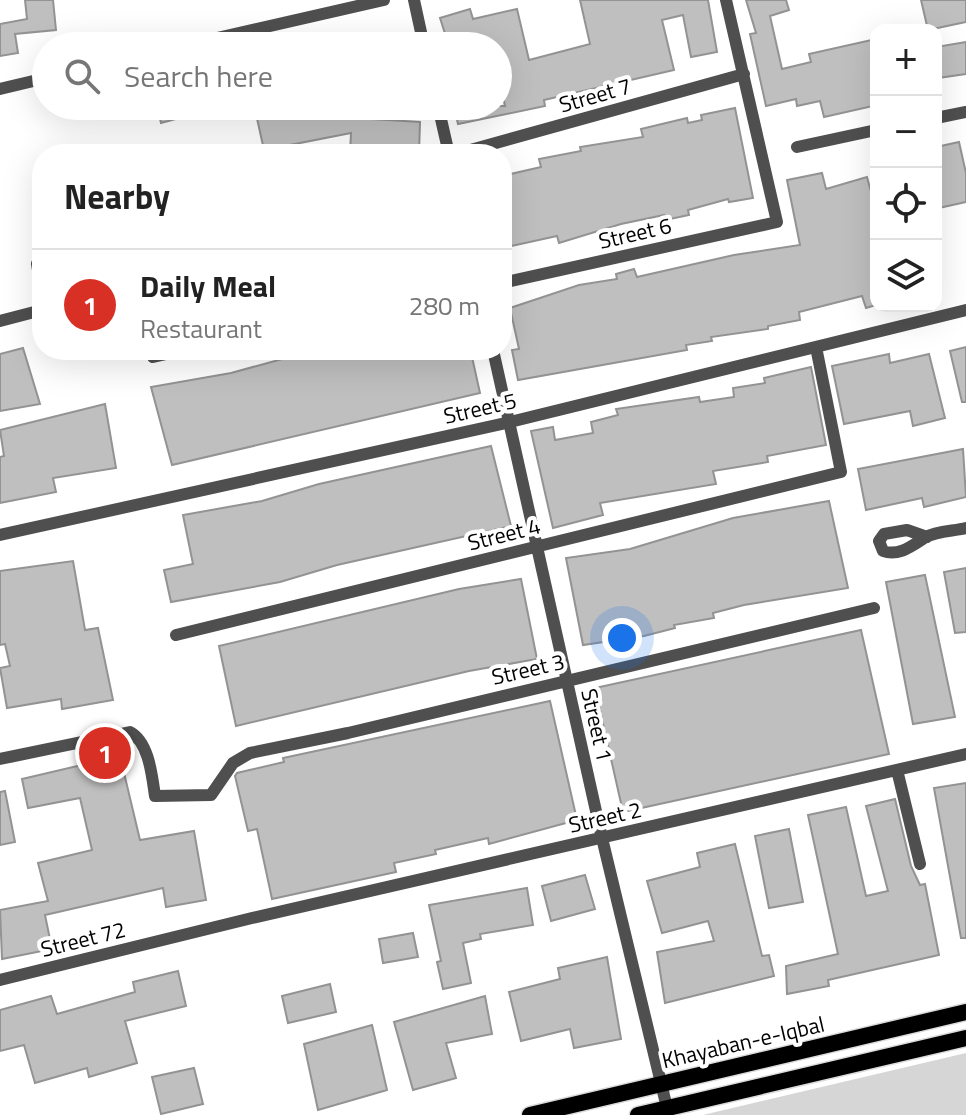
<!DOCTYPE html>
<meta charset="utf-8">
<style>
:root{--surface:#fff;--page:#f6f6f6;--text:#222;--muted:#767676;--line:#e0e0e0;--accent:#d93025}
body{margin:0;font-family:"Titillium Web",sans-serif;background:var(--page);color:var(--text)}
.controls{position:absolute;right:24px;top:24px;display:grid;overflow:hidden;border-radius:16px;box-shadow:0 8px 32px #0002}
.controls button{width:72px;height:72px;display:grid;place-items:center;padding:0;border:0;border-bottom:2px solid var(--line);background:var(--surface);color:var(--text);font:40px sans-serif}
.you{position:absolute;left:622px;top:638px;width:28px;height:28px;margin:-20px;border:6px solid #fff;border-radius:50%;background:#1a73e8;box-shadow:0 0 0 12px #1a73e833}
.badge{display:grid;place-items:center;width:52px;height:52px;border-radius:50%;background:var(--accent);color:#fff;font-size:26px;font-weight:700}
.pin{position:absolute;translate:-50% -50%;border:4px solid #fff;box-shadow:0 2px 8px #0006}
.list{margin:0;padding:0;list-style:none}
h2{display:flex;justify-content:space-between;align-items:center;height:104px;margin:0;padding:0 32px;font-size:34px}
h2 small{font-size:26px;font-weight:400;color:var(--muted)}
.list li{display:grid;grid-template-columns:52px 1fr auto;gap:24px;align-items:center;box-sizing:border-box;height:112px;padding:0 32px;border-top:2px solid var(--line)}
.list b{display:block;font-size:30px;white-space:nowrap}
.list p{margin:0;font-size:26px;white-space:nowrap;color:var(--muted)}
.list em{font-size:26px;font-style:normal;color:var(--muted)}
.icon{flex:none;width:44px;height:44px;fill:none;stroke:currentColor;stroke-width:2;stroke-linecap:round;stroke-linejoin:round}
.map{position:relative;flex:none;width:966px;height:1115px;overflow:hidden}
.search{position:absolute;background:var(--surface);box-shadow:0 8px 32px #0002;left:32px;top:32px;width:480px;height:88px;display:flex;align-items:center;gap:20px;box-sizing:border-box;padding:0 28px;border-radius:44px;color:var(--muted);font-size:30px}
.panel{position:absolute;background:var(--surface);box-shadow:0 8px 32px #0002;left:32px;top:144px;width:480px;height:216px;border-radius:32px}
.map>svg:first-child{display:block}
.green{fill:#d6d6d6}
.building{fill:#bfbfbf;stroke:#939393;stroke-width:2}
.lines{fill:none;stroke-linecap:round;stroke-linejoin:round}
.major-casing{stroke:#dbdbdb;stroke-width:19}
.minor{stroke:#4f4f4f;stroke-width:12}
.major{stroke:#000;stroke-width:16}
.labels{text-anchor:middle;stroke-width:8;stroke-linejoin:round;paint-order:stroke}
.street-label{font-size:22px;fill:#000;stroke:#fff}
</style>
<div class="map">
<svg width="966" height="1115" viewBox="0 0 966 1115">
<rect width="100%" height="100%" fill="#fff"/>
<!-- green -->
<path class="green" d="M966,1053V1115H703Z"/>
<!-- building -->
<path class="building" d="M25,0H53L56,30L15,34L18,53L0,56V24L27,19Z
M580,0H708L717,52L691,57L683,15L662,20L674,70L544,100L545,106L458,124L454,106H505L498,74V46H449L440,18L470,9L473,19L517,9L529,60L590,44Z
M746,0H786L789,10L770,16L782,69L811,62L809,54L876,39L873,106L824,117L820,101L797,106L796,99L766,106L750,34L756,33Z
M921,0H966V22L928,30Z
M966,42V74L938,78L936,47Z
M157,106H192L194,114L161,123Z
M293,106H370L372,119L420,122L419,154H350L351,133L264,150L256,114Z
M735,108L753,198L729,202L728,199L688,210L689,215L665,220L664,215L621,224L559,243L557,236L502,248V176L541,167L539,159L581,151L580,147L643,137L641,129L687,118L688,123L702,120L701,115Z
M959,142L966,173V202L939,208L936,147Z
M822,173L826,189L867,177L876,210V305L866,308L862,296L799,312L800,320L768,326V329L711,337L712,341L686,345L687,350L518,380L512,350L519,349L510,308L579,285L617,279L616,274L634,269L637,277L734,255L800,245L787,180Z
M966,347V402H962L950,351Z
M23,348L40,404L0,411V354Z
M315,350H466L468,358L472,357L480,393L172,465L151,387L231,373Z
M889,354L890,363L929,354L945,418L913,426L910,411L844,424L832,366Z
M811,367L826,445L767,456L768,462L713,471L716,484L600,503L603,515L553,528L531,431L553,427L555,440L593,433L591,422L618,415L616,409L699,397L700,402L734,397L733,388L765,383L764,378Z
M105,404L116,468L53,478L56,492L0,503V457L4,456L0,430Z
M491,446L511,526L337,565L280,582L171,602L164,570L193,564L183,515L262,501L319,484Z
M963,449L966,497L924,507L922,498L866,510L858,469Z
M829,501L848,588L744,605L713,613L714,618L674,625L675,628L644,636L583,645L566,558L630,549L733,518Z
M73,561L85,630L98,628L113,700L62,709L61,699L7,708L0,668L10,666L5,644L0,645V571Z
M966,568V632L955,633L944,572Z
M925,575L955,717L913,724L886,582Z
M521,579L537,659L469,671L236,726L219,646L459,589Z
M861,630L889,754L623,812L595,688Z
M550,701L577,820L489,844L488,838L435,850L436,854L394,863L396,872L272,899L257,829L248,831L235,776L237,773L284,762L283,758Z
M120,756L140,840L194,831L206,900L166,907L163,888L45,915L52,949L2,959L0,910L48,901L38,863L92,850L80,798L28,808L22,779Z
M966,783V938H961L934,788Z
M5,791L15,842L0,845V792Z
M895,799L911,866L920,885L925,884L939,955L828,980L829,986L787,994L786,966L838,954L808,815L846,807L866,896L888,891L866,806Z
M789,829L803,902L769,908L755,836Z
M735,844L762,956L769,955L774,976L665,1003L657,952L714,941L708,921L662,933L647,881L700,867L697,853Z
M585,875L595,909L551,921L542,886Z
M527,888L533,925L480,934L481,939L463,943L471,983L443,989L437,962L441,961L429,905Z
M413,933L418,957L383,963L379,939Z
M607,957L621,1039L574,1048L570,1029L521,1041L509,992L560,979L558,968Z
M178,971L186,1006L125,1021L137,1063L89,1077L87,1068L35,1083L24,1045L0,1051V1010L51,996L57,1014L135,992L133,982Z
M330,984L336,1012L288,1023L282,996Z
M485,996L492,1034L446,1043L456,1078L413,1090L394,1022Z
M372,1025L387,1090L318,1110L304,1044Z
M194,1068L203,1104L161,1114L152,1077Z"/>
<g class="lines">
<!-- major casing -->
<g class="major-casing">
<path id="major" d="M530,1115L966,1012
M638,1115L966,1038"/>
</g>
<!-- minor -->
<path class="minor" d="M414,0L424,46
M182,46L384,0
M0,89L46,78
M438,106L449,154
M936,118L966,112
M797,147L876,130
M328,154H336
M456,154L744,74
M42,262L37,264L42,294
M502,283L777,222L726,0
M0,321L42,310
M151,350L153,357L184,350
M493,350L602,838L667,1108
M0,535L510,422L966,310
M927,537L907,530L884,534L879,541L883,551C899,557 913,545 926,537C936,531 954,531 966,528
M176,635L841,472L816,347
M0,759L130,732C149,742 152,776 155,796L211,795L233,763L250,753L348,733L874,608
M897,770L920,864
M0,980L252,918L966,754"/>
<!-- major -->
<use href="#major" class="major"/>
</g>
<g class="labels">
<!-- street labels -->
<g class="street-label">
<text transform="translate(595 95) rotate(-16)" y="8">Street 7</text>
<text transform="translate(635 233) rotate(-13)" y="8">Street 6</text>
<text transform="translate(480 408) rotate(-13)" y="8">Street 5</text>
<text transform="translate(504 534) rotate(-14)" y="8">Street 4</text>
<text transform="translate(528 669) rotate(-13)" y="8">Street 3</text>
<text transform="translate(597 725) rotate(77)" y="8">Street 1</text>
<text transform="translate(605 817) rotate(-13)" y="8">Street 2</text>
<text transform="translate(83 939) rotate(-14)" y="8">Street 72</text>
<text transform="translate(743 1042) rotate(-13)" y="8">Khayaban-e-Iqbal</text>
</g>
</g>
</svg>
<div class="controls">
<button>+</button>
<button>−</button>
<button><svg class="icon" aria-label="locate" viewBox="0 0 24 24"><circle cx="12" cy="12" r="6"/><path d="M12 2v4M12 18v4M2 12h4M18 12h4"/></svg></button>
<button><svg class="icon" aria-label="layers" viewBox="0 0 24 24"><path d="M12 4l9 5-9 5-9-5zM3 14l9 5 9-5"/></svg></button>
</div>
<div class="you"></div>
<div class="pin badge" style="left:105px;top:753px">1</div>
<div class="search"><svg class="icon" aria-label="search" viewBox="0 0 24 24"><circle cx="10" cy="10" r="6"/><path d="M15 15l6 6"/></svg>Search here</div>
<section class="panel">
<h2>Nearby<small></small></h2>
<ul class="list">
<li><span class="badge">1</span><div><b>Daily Meal</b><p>Restaurant</p></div><em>280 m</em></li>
</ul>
</section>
</div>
